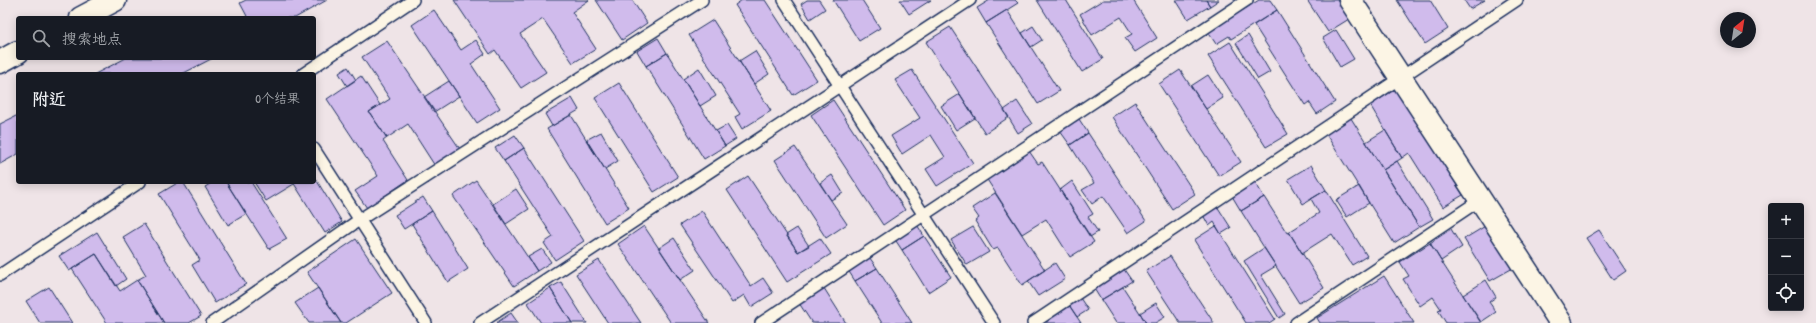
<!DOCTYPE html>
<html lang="zh">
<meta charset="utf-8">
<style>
:root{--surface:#171b24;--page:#20242c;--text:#f1f3f6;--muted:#9ea1a6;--line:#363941}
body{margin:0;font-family:"Patrick Hand","LXGW WenKai TC",sans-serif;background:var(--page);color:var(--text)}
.controls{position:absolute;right:12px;bottom:12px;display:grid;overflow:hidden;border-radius:4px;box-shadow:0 2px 10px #0003}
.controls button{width:36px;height:36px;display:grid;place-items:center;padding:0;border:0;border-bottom:1px solid var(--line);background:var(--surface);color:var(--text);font:20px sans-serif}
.compass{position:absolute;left:1720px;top:12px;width:36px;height:36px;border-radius:50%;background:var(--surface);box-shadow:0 2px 10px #0003;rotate:30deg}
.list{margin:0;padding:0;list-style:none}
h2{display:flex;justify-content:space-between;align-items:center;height:52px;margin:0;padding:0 16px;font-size:17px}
h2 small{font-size:13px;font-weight:400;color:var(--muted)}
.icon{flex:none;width:22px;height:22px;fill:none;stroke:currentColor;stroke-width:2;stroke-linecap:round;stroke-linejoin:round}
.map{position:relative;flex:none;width:1816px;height:323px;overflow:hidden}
.search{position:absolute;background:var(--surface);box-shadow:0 2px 10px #0003;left:16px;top:16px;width:300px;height:44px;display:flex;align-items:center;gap:10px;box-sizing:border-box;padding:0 14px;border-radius:4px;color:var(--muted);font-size:15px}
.panel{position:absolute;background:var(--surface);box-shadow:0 2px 10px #0003;left:16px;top:72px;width:300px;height:112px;border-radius:4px}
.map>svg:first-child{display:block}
.building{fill:#d0bbec;stroke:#1b2f5e}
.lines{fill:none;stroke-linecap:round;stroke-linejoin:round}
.lane-casing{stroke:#1b2f5e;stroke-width:14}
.street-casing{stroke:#1b2f5e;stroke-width:25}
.secondary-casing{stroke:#1b2f5e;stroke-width:25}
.lane{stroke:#fcf5e5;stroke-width:11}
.street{stroke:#fcf5e5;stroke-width:22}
.secondary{stroke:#fcf5e5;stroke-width:22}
</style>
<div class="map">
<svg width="1816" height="323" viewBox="0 0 1816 323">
<rect width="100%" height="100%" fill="#efe4e7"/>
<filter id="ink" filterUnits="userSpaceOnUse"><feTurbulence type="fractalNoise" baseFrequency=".025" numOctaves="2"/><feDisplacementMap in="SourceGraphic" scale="8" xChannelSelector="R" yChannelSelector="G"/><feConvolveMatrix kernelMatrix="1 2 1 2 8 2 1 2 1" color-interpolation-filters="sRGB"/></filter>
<g filter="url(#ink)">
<!-- building -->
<path class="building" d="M246,0H327L295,18H248L240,3Z
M454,0H589L572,12L596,49L573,63L543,19L520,34L546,72L521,88L495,50L490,54Z
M596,0H632L647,23L622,40Z
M742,0H765L817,80L793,95L735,5Z
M807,0H819L825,9L810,19L801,4Z
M833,0H862L880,28L859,41Z
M900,0H931L909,14Z
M990,0H1015L1018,3L986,23L977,8Z
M1037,0H1066L1103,59L1082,72Z
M1103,0H1133L1157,38L1135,52L1125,38L1132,34L1121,17L1092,35L1080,14Z
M1176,0H1206L1210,6L1188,19Z
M1206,0H1219L1210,6Z
M1259,0H1270L1277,10L1231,39L1229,36L1216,44L1208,32Z
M1307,0H1337L1349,19L1328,32Z
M1397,0H1430L1448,29L1425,44Z
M1464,0H1485L1470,9Z
M434,10L461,50L476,40L485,54L471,64L500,108L477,123L412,25Z
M1007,10L1059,91L1038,104L986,23Z
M1277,10L1335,102L1317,114L1309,102L1305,105L1254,25Z
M713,20L771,111L742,129L735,117L740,114L689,35Z
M1033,26L1042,40L1031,47L1022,33Z
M950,27L1009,117L985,133L926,42Z
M1336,30L1354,59L1340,67L1323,38Z
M1248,35L1270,72L1258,79L1236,43Z
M658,38L667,53L646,66L637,51Z
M387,41L460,149L435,166L408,124L387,138L369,112L390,99L362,57Z
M1230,42L1288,134L1266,147L1208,56Z
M755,51L769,74L754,84L739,61Z
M667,53L725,146L704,159L646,66Z
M126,58H213L182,74H95Z
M348,67L356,80L347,86L339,73Z
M699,68L716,96L700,106L683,79Z
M912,70L973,163L937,186L926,169L945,157L931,135L902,154L891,136L920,118L895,80Z
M1180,70L1241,162L1219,176L1159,84Z
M1208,75L1223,98L1206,109L1191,86Z
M361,76L380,105L369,112L387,138L383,141L408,180L367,208L355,191L378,176L327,99Z
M449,81L459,96L434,112L424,97Z
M619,83L678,177L654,192L595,98Z
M1396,89L1463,195L1443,207L1409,153L1402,158L1370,105Z
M960,94L975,118L956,130L941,106Z
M572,98L579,110L552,126L545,114Z
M833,100L905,210L883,225L811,115Z
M1017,101L1032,124L1018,133L1004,110Z
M1135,102L1195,194L1172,209L1112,117Z
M18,115V154L0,164V124Z
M571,115L629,208L605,223L547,129Z
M1349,115L1419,227L1394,243L1324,131Z
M1079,119L1088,133L1070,145L1060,131Z
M727,125L736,139L725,146L716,131Z
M1385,130L1402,158L1383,170L1366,142Z
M601,132L618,161L605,169L586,140Z
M1088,133L1146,221L1128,233L1103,196L1092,204L1082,190L1094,183L1070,145Z
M515,135L524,148L504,161L495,148Z
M795,147L847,224L826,238L775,160Z
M524,148L584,241L555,260L544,243L553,237L504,161Z
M1029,151L1038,164L1042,162L1094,242L1070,257L1046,219L1022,234L986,178Z
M1397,161L1433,219L1419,227L1383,170Z
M1311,165L1326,190L1303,204L1288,179Z
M832,175L843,193L831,200L820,183Z
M314,176L342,222L325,233L293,182H314Z
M748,176L798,252L820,238L831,254L787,282L727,190Z
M476,180L537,271L514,286L453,196Z
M1072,181L1093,214L1088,217L1098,232L1090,237L1060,190Z
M179,182H183L246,284L215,303L192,265L200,260L159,194Z
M213,182H226L246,214L228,225L205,187Z
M226,182H251L287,239L269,249Z
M254,182H293L294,184L266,201Z
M1255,182L1264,197L1241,211L1232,196Z
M1359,186L1369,203L1347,217L1336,200Z
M516,189L529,209L506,224L493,204Z
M1326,190L1367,256L1352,265L1332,234L1302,253L1289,232L1319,213L1311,199Z
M995,193L1045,270L1022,285L998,248L993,250L975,221L979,218L972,208Z
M423,197L432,211L404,229L395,215Z
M1264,197L1287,233L1289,232L1324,288L1299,303L1241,211Z
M1217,206L1231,228L1221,234L1214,222L1209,226L1203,215Z
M432,211L468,269L448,282L412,224Z
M702,211L751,286L763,278L773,293L751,307L744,295L732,303L680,225Z
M916,223L924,236L902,250L894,238Z
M144,224L201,316L189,323H164L137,280L146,275L123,237Z
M1487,225L1513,268L1490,281L1464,239Z
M644,226L680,280L709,323H671L618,244Z
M1216,226L1275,319L1269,323H1246L1194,240Z
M973,227L989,252L967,265L951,240Z
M797,228L809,246L798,252L786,235Z
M1451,229L1462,247L1441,261L1430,243Z
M1599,230L1626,271L1613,280L1586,238Z
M97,232L126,279L116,286L96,254L69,271L59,256Z
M924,236L951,277L928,292L902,250Z
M674,238L695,270L680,280L659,248Z
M356,239L392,293L346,323H341L307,272Z
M1430,243L1441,261L1481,323H1446L1438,310L1441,309L1433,297L1420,306L1403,279L1409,276L1400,262Z
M1264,248L1276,266L1261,275L1285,314L1279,318L1244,261Z
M542,249L551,262L537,271L528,257Z
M96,254L120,291L137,280L164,323H107L72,269Z
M867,254L877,268L855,281L846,267Z
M1170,256L1214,323H1180L1146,271Z
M599,260L641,323H608L576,274Z
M1055,263L1065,279L1038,296L1028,281Z
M877,268L912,323H882L855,281Z
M1123,268L1132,281L1101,300L1093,287Z
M1384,276L1414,323H1320L1317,318Z
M1486,280L1496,297L1489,302L1496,312L1481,322L1463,295Z
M561,282L587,323H572L550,288Z
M822,285L846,323H812L797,300Z
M49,287L72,323H40L26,301Z
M1123,287L1140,313L1146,323H1116L1101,300Z
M318,288L341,323H309L295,303Z
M550,288L572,323H541L528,303Z
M1078,295L1088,310L1077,317L1067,302Z
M1067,302L1081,323H1047L1044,317Z
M1156,303L1165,317L1155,323H1146L1140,313Z
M511,313L518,323H496Z"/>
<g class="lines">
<!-- lane casing -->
<g class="lane-casing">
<path id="lane" d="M784,0L994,323
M303,74L413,0
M314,149L426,323
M0,275L140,182
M212,323L359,220L702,0
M480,323L970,0
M761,323L1247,0
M1033,323L1517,0
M1296,323L1480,200"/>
</g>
<!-- street casing -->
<g class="street-casing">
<path id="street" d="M1350,0L1561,323"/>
</g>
<!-- secondary casing -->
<g class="secondary-casing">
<path id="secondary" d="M81,18L115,0
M0,62L18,52"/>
</g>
<!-- lane -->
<use href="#lane" class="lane"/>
<!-- street -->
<use href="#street" class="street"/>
<!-- secondary -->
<use href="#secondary" class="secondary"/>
</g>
</g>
</svg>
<div class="controls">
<button>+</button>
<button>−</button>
<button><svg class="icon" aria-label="locate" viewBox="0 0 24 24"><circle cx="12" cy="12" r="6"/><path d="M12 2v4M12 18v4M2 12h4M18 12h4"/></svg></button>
</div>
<svg class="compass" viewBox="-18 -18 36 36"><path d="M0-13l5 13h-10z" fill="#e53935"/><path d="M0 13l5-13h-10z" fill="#9ea1a6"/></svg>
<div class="search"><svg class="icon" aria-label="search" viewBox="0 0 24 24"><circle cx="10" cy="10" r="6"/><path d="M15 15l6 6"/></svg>搜索地点</div>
<section class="panel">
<h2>附近<small>0个结果</small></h2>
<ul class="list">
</ul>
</section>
</div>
